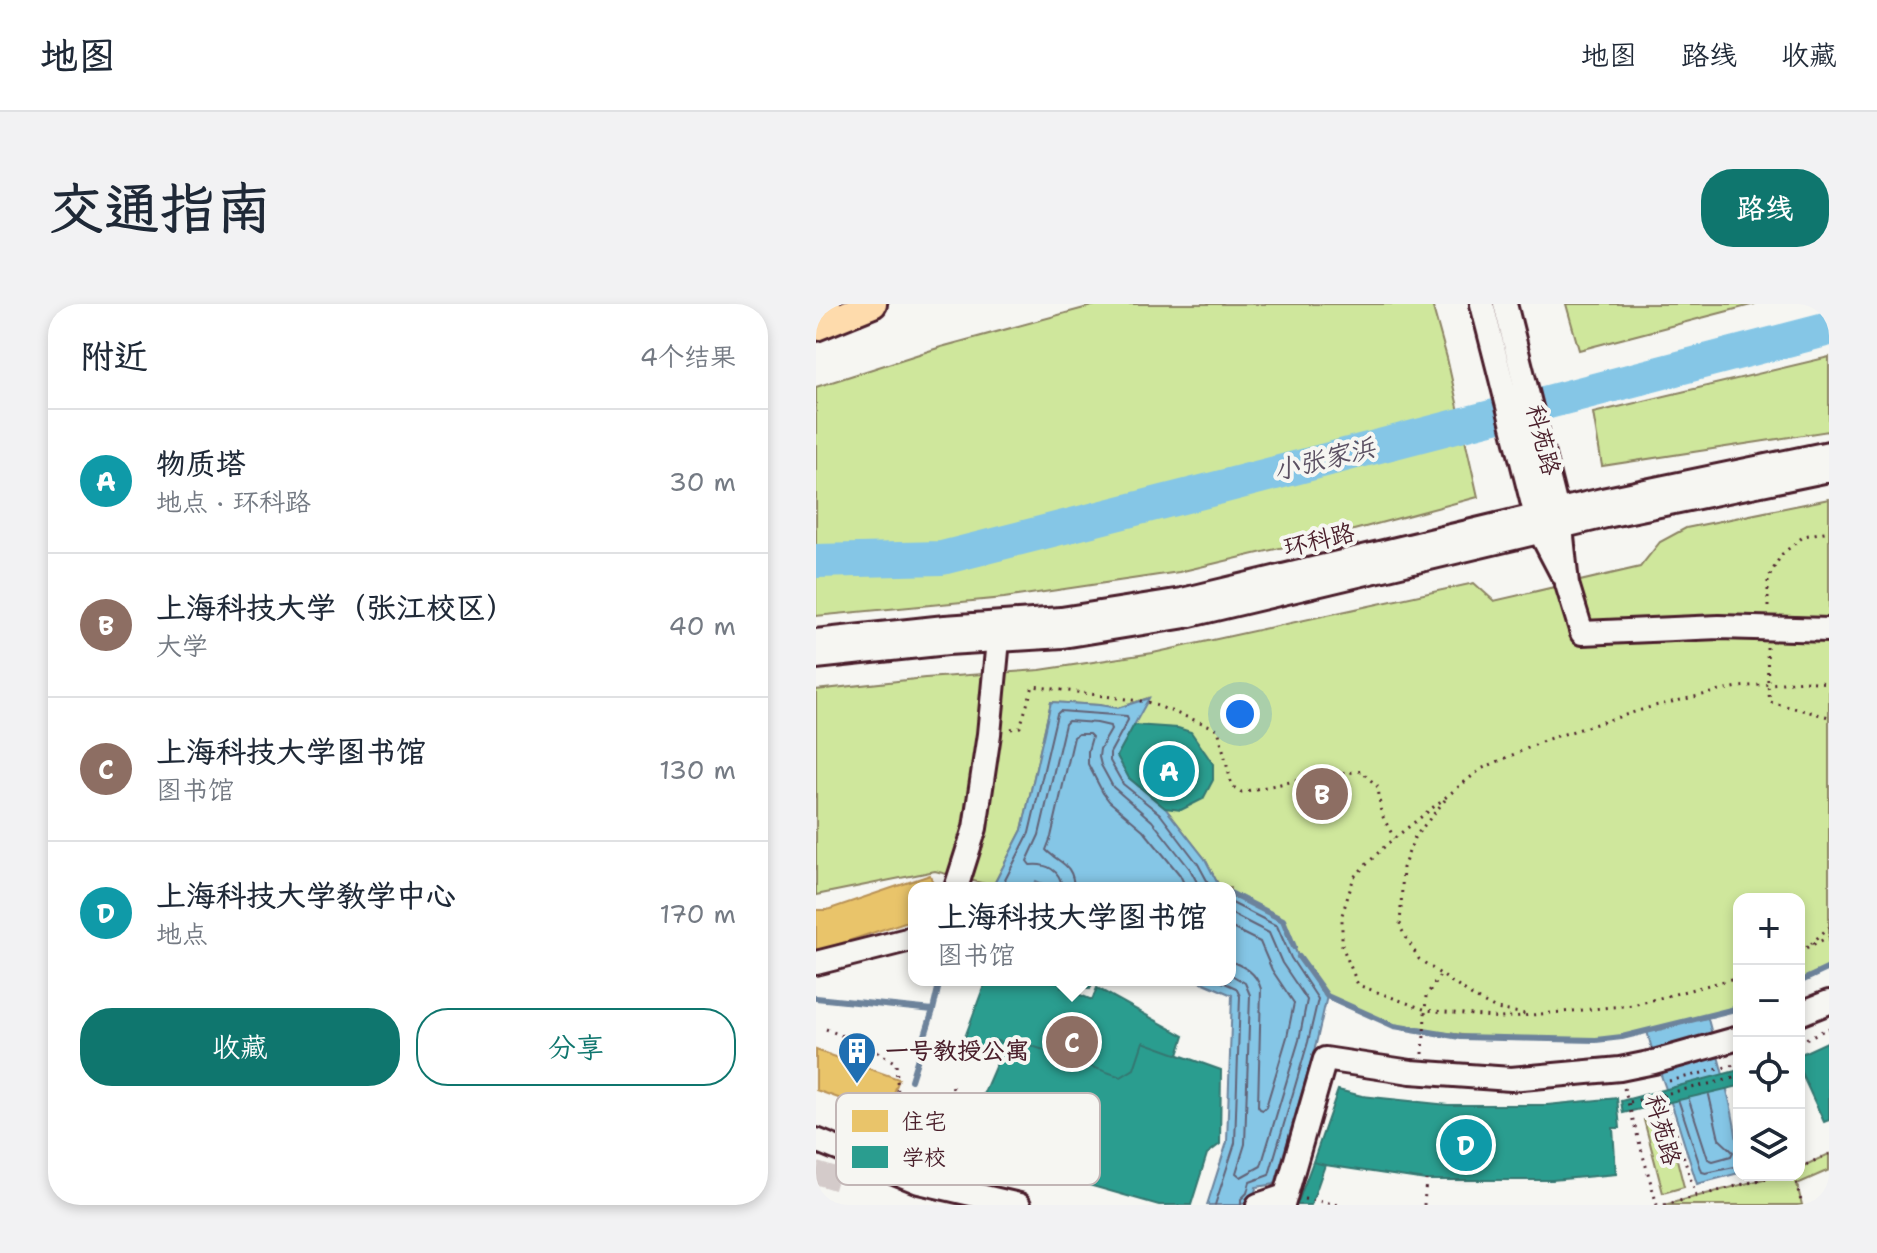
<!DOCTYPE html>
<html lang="zh">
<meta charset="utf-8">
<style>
:root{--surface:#fff;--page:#f2f2f3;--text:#1f2937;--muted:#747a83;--line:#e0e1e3;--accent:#0f766e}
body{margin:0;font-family:"Shantell Sans","LXGW WenKai TC",sans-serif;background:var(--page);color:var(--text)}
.controls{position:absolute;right:24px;bottom:24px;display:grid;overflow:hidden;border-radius:16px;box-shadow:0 4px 12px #0003}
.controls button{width:72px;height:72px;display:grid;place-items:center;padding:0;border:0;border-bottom:2px solid var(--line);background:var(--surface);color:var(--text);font:40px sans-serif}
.you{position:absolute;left:424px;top:410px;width:28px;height:28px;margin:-20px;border:6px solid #fff;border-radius:50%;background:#1a73e8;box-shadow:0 0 0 12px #1a73e833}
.badge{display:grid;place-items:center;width:52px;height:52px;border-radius:50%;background:var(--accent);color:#fff;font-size:26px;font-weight:700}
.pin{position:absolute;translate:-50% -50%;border:4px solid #fff;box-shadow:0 2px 8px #0006}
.popup{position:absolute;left:92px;top:578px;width:328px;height:104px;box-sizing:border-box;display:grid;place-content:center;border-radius:16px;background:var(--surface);filter:drop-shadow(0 2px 6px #0005);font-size:26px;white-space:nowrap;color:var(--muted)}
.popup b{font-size:30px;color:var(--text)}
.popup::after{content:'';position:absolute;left:50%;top:100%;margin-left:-16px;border:16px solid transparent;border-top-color:var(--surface)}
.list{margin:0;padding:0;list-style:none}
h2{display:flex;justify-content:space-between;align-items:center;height:104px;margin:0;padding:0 32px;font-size:34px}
h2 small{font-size:26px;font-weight:400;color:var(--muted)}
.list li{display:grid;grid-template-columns:52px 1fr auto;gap:24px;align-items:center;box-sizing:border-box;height:144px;padding:0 32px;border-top:2px solid var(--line)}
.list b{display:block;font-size:30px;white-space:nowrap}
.list p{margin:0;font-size:26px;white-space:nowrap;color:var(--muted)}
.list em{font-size:26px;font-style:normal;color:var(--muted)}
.actions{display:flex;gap:16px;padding:24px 32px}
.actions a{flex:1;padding:18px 0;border:2px solid var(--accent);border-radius:32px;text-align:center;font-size:28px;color:var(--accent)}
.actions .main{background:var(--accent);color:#fff}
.icon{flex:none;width:44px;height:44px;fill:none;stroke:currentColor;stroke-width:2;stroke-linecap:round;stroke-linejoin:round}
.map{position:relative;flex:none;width:1013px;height:901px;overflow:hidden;border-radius:32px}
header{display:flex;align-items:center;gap:48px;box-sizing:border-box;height:112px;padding:0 40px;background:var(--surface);border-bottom:2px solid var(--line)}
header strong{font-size:38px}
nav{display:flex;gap:44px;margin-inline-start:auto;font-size:28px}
.intro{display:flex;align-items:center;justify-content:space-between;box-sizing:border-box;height:192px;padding:0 48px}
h1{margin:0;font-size:56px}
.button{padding:20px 36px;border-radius:32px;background:var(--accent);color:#fff;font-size:28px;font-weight:700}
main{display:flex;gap:48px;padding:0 48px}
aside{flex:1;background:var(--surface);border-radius:32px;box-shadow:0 4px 12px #0003}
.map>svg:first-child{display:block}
.green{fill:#cfe79c;stroke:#8c8364;stroke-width:2}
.water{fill:#85c6e6;stroke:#6d839b;stroke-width:2}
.homes{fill:#e9c46a;stroke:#b99257;stroke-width:2}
.schools{fill:#2a9d8f;stroke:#347771;stroke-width:2}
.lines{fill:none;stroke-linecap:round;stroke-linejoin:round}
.shore{stroke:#626276;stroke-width:2}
.stream{stroke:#6d839b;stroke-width:6}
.river{stroke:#85c6e6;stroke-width:34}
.minor-tunnel{stroke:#d4cbca;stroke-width:22;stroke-dasharray:22 11;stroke-linecap:butt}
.minor-casing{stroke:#4a1f2b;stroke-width:28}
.major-casing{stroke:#4a1f2b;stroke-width:32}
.highway-casing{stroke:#4a1f2b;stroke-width:36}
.path{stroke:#4a1f2b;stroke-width:3;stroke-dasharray:2 6;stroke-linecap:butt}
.minor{stroke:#f6f6f2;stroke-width:22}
.major{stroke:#fedbac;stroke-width:26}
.highway{stroke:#fedbac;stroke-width:30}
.labels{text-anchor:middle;stroke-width:8;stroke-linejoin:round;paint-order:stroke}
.street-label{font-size:24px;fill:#4a1f2b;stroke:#f6f6f2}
.poi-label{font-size:24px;font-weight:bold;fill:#4a1f2b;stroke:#f6f6f2;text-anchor:start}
.water-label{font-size:26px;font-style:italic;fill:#5c5163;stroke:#f6f6f2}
.key{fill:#f6f6f2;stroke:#c2b6b6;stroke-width:2}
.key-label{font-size:22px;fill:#4a1f2b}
</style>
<header>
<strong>地图</strong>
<nav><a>地图</a><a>路线</a><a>收藏</a></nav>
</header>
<div class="intro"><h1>交通指南</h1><a class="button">路线</a></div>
<main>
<aside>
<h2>附近<small>4个结果</small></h2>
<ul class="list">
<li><span class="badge" style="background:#0f9aa8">A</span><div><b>物质塔</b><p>地点 · 环科路</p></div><em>30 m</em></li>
<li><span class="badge" style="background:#8d6e63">B</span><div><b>上海科技大学（张江校区）</b><p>大学</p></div><em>40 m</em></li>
<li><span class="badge" style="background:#8d6e63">C</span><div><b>上海科技大学图书馆</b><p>图书馆</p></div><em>130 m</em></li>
<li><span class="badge" style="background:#0f9aa8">D</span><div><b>上海科技大学教学中心</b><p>地点</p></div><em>170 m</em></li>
</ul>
<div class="actions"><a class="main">收藏</a><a>分享</a></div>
</aside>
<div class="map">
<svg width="1013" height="901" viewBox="0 0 1013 901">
<rect width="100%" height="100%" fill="#f6f6f2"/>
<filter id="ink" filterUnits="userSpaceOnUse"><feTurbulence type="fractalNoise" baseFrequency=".0125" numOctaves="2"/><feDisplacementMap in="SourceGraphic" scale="16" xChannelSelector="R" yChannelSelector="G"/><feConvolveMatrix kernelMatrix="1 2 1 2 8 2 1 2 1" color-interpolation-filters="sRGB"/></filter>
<g filter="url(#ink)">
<!-- green -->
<path class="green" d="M283,0H616L631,54L662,193L519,231L363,268L188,294L0,312V83L125,43Z
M750,0H939L763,46Z
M1013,53V127L786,162L777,109Z
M1013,195V664L983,678V595H923V704L806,733L780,736L661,733L578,722L511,692L481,650L467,616L414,589V584H404L389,555L349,504L313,474L301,452L332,394L302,404L283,401L235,398L206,526L177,582L119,567L0,591V386L109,374L224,366L337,349L658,279L678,297L824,263L844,238L870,224Z
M850,812L868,883L847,889L828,816Z
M1013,850V866L981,880L986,901H848L963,871H983V864Z"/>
<!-- water -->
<path class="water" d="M333,394L301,452L313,474L349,504L389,555L404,584H236L220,577L217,584H176L206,526L235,398L283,401L302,404Z
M414,589L467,616L481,650L511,692L500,740L459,880L440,883L438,896L423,901H391L411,838L416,691L381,676H414Z
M891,711C904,763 923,816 923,869L881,880L859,810L837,749L831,727Z"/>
<!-- homes -->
<path class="homes" d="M114,571L119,584H98V615L8,645H0V606H11Z
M0,746L83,775L70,811L0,786Z"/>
<!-- schools -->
<path class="schools" d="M318,421L362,424L375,428L397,460V476L387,495L365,506L349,504L313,474L301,452Z
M170,676H249L245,683L276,696L281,684L368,732L362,751L405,766L404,840L391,850L375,901H343L171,852L141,851L182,756L145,744Z
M251,676H278L274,685Z
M251,676H278L274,685Z
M176,735L193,742L196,735L305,773L318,765L327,738L405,766L404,840L391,850L375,901H343L171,852L141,851L182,756L168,752Z
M1013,737V816L1008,818L983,764V751Z
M923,766V782L807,809L805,797Z
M522,786L546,792L632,801H731L801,794L804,824H797L800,870L736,876H610L509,861L497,858Z
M497,858L509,861L495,901H481Z"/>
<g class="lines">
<!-- shore -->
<path class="shore" d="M185,584L213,529L241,410L244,407L311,412L312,416L294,449V457L307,480L344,510L382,560L395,584
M246,584C245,566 230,559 214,561L211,557L223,531L249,420L252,417L281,419L294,422L295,426L284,445L283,453L285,461L297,483L336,517L374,565L384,584
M258,584C257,559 244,560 230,546L235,533L258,433L262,430H273L276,433L272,447V460L287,489L293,497L327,526L364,571L370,584
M414,598L461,622L475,654L502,695L492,738L453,871L434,878L431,889L425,895V901
M414,609L453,629L466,659L491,696L483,736L445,862L425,873L420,869L429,840L434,691L429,679L414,670
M414,623L444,638L456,666L478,699L471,733L450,803L447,806L444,805L442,802L445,685C440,668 429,663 414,657
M873,796L892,855L897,857L915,852L917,848L903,835L893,791
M863,798L886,868L890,869L923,862
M399,901L419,839L424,692L420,684L402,676"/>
<!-- stream -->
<path class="stream" d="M414,589L467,616L478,643
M483,653L511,692L578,722L644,733L780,736L806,733L923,704
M983,678L1013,664
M0,694L117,706L124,676
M95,776L117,706"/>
<!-- river -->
<path class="river" d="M0,257L126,254L390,187L1013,25"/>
<!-- minor-tunnel -->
<path class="minor-tunnel" d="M0,869L23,876"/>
<!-- minor casing -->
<g class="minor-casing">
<path id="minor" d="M666,0L724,228L746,270
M689,0L745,223L751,280L766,329L903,323L1013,326
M0,337L129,323L245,315L366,296L786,196L1013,149
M0,353L131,339L247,332L370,312L790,212L1013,166
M140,584L159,524L173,430L182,336
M0,659L91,636L98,632
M983,710L1013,698
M0,836L103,878L203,901
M442,901L469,892
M467,901L509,755L595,768L695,775L804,765L838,758L923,734"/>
</g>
<!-- major casing -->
<g class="major-casing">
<path id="major" d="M0,23L57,0"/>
</g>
<!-- highway casing -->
<g class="highway-casing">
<path id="highway" d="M0,4L9,0"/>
</g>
<!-- path -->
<path class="path" d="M952,303V275L965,251L988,232L1013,227
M951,343L952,381L954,398L1013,413
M195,425L204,423L217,382L331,398L402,425L416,482L425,488L489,475L545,467L562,483L565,509L578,534
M629,496L598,534L587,564L584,623L603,655L630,674L659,694L680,705L710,710
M995,640L1013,623
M983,647L1013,633
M923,673L817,701L685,714L610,706L542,681L526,642V611L538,573L570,541L665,465L732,435L838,402L922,383L988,377L1013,379
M10,725L55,744L80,759L82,791L80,812L96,827L115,836
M983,738L1013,724
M607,750L610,692L625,670
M853,777L923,760
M808,784L841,901
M848,791L880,892
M814,798L923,773
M108,859L115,836L138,780
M983,864L1013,850
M978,871L986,901
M488,895L525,901
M608,901L610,876
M848,901L963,871"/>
<!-- minor -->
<use href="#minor" class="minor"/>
<!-- major -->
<use href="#major" class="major"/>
<!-- highway -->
<use href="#highway" class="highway"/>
</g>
</g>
<!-- icons -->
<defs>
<g id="building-pin" transform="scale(2)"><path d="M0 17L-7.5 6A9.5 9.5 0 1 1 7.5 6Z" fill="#1f6fb2" stroke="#f6f6f2"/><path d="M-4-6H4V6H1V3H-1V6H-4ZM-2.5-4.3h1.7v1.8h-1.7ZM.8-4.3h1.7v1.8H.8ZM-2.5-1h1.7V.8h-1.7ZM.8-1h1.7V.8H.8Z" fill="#fff"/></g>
</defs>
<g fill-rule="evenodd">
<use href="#building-pin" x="41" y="747"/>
</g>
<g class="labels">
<!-- street labels -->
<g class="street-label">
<text transform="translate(727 136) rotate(76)" y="8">科苑路</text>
<text transform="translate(503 236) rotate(-13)" y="8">环科路</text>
<text transform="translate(847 826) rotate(74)" y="8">科苑路</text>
</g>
<!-- poi labels -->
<g class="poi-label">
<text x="69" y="755">一号教授公寓</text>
</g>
<!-- water labels -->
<g class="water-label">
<text transform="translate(508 155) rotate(-14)" y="9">小张家浜</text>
</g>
</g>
<!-- legend -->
<rect x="20" y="789" width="264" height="92" rx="12" class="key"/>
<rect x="36" y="806" width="36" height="22" fill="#e9c46a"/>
<rect x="36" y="842" width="36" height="22" fill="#2a9d8f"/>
<g class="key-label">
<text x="86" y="825">住宅</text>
<text x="86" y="861">学校</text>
</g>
</svg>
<div class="controls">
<button>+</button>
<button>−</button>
<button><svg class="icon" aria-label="locate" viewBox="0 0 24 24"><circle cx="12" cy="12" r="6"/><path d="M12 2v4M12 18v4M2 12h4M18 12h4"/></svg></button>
<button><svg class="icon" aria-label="layers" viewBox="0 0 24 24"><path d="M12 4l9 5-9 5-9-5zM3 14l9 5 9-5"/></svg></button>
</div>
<div class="you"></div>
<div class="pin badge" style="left:353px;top:467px;background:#0f9aa8">A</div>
<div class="pin badge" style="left:506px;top:490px;background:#8d6e63">B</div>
<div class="pin badge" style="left:256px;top:738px;background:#8d6e63">C</div>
<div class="popup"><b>上海科技大学图书馆</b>图书馆</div>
<div class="pin badge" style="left:650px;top:841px;background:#0f9aa8">D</div>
</div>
</main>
